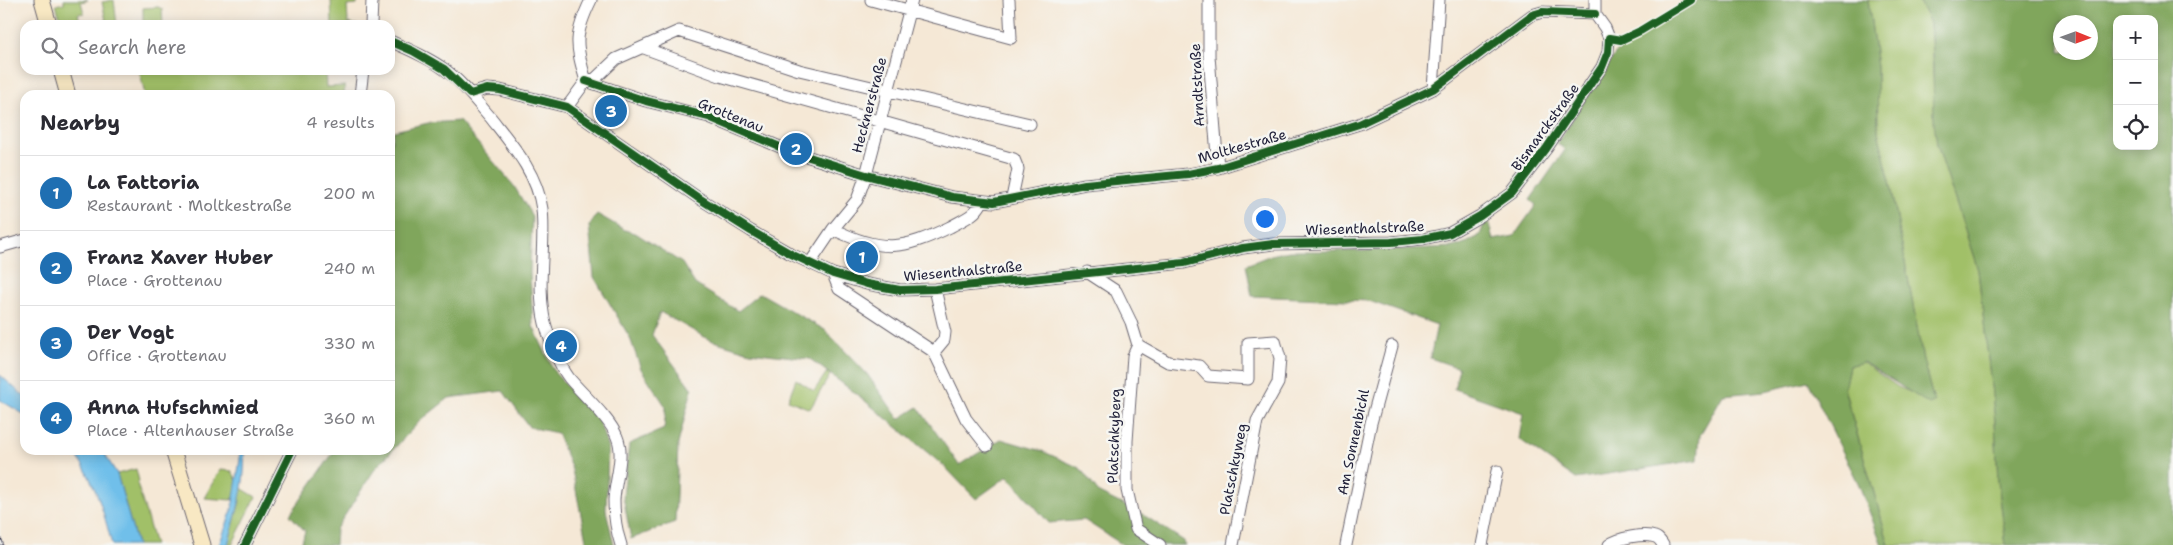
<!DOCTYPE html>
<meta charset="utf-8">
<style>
:root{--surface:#fff;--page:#f2f2f3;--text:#2b2b33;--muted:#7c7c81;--line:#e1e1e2;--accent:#1f6fb2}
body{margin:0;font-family:"Shantell Sans",sans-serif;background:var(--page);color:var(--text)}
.controls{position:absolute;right:15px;top:15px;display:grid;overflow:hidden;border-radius:10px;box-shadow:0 2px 12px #0003}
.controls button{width:45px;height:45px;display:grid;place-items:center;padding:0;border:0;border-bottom:1px solid var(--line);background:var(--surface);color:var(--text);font:25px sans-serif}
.compass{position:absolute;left:2053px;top:15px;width:45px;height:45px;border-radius:50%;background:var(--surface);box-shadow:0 2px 12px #0003;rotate:91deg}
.you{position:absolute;left:1264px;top:218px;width:18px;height:18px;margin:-12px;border:4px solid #fff;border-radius:50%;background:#1a73e8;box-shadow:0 0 0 8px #1a73e833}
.badge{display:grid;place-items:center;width:32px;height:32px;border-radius:50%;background:var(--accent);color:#fff;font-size:16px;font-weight:700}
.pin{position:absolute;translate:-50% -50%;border:2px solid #fff;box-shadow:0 1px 5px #0006}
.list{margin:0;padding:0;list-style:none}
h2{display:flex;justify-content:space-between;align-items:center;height:65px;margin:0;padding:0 20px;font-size:21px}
h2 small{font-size:16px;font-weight:400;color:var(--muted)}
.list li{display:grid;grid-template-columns:32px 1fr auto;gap:15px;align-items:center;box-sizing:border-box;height:75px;padding:0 20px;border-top:1px solid var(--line)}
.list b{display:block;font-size:19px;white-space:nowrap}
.list p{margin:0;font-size:16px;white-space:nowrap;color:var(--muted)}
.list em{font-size:16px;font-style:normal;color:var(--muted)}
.icon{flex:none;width:28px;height:28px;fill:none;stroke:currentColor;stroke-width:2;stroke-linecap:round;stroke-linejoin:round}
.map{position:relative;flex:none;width:2173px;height:545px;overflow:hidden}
.search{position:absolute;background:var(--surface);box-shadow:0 2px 12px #0003;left:20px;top:20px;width:375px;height:55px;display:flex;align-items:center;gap:12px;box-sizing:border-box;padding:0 18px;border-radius:15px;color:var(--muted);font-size:19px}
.panel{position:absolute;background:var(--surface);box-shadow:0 2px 12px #0003;left:20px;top:90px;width:375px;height:365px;border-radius:15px}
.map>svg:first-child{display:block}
.green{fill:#a1c068;stroke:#627152}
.forest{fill:#80a65c;stroke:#51644c;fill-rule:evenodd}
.water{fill:#6fbfea;stroke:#487092}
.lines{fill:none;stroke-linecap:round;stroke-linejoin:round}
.street-casing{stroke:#6c6771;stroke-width:13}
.secondary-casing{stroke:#6c6771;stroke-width:17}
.street{stroke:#fff;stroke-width:11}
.secondary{stroke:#f8e8c3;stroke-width:15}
.rail-casing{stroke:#22223b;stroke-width:5.5}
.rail{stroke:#f6f6f2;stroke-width:4;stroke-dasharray:11;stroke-linecap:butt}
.cycleway-casing{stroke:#f6f6f2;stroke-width:11}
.cycleway{stroke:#1b5e20;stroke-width:8}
.labels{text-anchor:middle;stroke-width:5;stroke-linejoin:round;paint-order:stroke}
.street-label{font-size:14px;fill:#22223b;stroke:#f6f6f2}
</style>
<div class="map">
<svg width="2173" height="545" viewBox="0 0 2173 545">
<rect width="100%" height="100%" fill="#f6f6f2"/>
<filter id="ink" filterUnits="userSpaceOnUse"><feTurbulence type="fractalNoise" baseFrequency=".02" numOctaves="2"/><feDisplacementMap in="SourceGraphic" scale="10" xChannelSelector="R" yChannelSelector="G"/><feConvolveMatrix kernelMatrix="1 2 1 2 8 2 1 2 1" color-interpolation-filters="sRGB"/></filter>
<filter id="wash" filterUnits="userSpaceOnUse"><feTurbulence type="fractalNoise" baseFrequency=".0096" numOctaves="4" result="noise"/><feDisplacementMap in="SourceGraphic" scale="20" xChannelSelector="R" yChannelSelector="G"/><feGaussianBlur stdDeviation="1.12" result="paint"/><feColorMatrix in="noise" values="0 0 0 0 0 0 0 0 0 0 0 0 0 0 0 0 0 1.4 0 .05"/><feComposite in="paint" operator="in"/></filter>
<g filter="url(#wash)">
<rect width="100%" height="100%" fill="#f5e8d6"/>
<!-- green -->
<path class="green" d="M64,0H88L81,2L84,13L78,14L81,25H62L56,5L64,3Z
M114,0L117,25H107L102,2Z
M331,0H357V5L347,6L348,23L357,25H332Z
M1868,0H1918L1930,23L1937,145L1978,270L1995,421L1998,481L2006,545H1889L1844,388L1849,366L1862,362L1898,387L1934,402L1923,360L1891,185L1878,132L1877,67Z
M158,7L162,9L163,25H143V8Z
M139,70H325L326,87L345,86L344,95H145Z
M827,372L830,375L810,409L788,400L796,379L814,391Z
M136,469L139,481L137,483L155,545H137L117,474Z
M220,470L232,471L241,488L256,497L232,545H228L240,501L234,497L231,500L204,498Z"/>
<!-- forest -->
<path class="forest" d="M1699,0H1868L1877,67L1878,132L1891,185L1923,360L1934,402L1929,404L1863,362L1849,366L1844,389L1889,545H1882L1859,485L1808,381L1765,391L1723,395L1700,435L1698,460L1576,479L1519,439L1523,413L1454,389L1459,368L1430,358L1437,325L1369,301L1252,296L1246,265L1271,255L1289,251H1363L1453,247L1468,242L1480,235L1484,224L1489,223L1493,240L1514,236L1536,205L1530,200L1565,150L1557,143L1617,51Z
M1918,0H2173V545H2006L1998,481L1995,421L1978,270L1937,145L1934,122L1933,64L1930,23ZM2117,19H2154V146H2117ZM2090,22V52H2060V22Z
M459,121L514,186L532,216L530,273L533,326L555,373L599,420L608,449L606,510L614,545H587L572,470L557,433L529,427L503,391L449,398L420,421L375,469L336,529L335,545H301L305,531L290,515L335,450H390V152L394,131L428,123Z
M597,214L625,230L637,234L682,263L695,284L738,311L760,293L825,330L867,374L899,419L918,407L959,465L1001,439L1042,451L1080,468L1099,493L1142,514L1184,541L1185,545H1123L1084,520L1049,523L1008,476L976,499L945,467L859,396L810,359L750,352L710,340L660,312L652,335L692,389L678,444L675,522L631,539L623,496L629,444L664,429L666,407L641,369L630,338L594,277L589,226Z"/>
<!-- water -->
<path class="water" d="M0,375L25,397V415L0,400Z
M73,450H102L117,474L137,545H112C103,509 95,481 73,450Z
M239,450H244C247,482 236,514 228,545H219L232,510L240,459Z"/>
</g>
<g filter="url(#ink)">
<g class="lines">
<!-- street casing -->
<g class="street-casing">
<path id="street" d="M871,0L1011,38L1009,0
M1209,0V56L1218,168
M371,25L372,0
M390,41C408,49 428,57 444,69C462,82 476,101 491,118C513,146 537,173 542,209C546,246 536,286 545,323C550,341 558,363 569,378C582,394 610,418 617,437C625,456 615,480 614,500C614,516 616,530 621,545
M644,48L720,76L1014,159L1018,169L1012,198
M586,81L646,101L709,117L787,150L866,175L952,197L994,202L1085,184L1188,174L1218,168L1359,124L1433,89L1532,15L1542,12L1595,14
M586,81C575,44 574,35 591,0
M1433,89L1439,0
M470,94L487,89L500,90L567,107L697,197L751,231L791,254L833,274L867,284L900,290L935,289L1184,263L1243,248L1273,244L1391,242L1423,239L1450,233L1480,216L1512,193L1546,149L1602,67L1608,52L1609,38L1605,28L1595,14V0
M360,95L363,70
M567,107L586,81L596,78L616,59L679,31L799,70L1030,124
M833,229C881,253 903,250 950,227C964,219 975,216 982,202
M0,247L25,240
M810,263L833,229L857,200L866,175L912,0
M1087,272L1116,291L1131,322L1138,345L1168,362L1199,366L1208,376L1248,379V343L1275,341L1280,358L1278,383L1257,421L1233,545
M833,274L839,289L934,352L966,419L987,446
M1138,345L1133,356L1127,441V490L1136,529L1160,545
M934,352L944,340L945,332L935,289
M245,545L292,450
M1346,545L1371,423L1392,346
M1482,545L1497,471
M1609,545C1617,538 1644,533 1655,537C1659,538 1661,542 1663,545"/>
</g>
<!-- secondary casing -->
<g class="secondary-casing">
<path id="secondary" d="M42,0L49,25
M61,70L68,95
M173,450L202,545"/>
</g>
<!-- street -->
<use href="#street" class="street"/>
<!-- secondary -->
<use href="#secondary" class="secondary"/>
<!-- rail casing -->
<g class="rail-casing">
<path id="rail" d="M0,541L1,545"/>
</g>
<!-- rail -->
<use href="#rail" class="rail"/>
<!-- cycleway casing -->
<g class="cycleway-casing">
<path id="cycleway" d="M390,41L413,51L444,69L470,94L487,89L500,90L567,107L697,197L751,231L791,254L833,274L867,284L900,290L935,289L1184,263L1243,248L1273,244L1391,242L1423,239L1450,233L1480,216L1512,193L1546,149L1602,67L1608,52L1609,38L1621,40L1640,31L1691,0
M586,81L646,101L709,117L787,150L866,175L952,197L994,202L1085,184L1188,174L1218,168L1359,124L1433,89L1532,15L1542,12L1595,14
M245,545L292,450"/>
</g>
<!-- cycleway -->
<use href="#cycleway" class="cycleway"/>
</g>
</g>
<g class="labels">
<!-- street labels -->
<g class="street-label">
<text transform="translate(1197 85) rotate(-93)" y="5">Arndtstraße</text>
<text transform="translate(869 105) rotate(-75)" y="5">Hecknerstraße</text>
<text transform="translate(731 115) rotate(22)" y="5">Grottenau</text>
<text transform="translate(1545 127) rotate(-54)" y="5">Bismarckstraße</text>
<text transform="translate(1242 146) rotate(-16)" y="5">Moltkestraße</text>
<text transform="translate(1365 228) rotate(-2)" y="5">Wiesenthalstraße</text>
<text transform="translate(963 271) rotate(-5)" y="5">Wiesenthalstraße</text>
<text transform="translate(1114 436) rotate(-88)" y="5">Platschkyberg</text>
<text transform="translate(1353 442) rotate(-78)" y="5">Am Sonnenbichl</text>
<text transform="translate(1233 469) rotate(-79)" y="5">Platschkyweg</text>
</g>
</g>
</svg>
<div class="controls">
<button>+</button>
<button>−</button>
<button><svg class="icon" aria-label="locate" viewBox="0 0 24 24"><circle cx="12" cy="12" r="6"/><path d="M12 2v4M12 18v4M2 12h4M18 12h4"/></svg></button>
</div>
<svg class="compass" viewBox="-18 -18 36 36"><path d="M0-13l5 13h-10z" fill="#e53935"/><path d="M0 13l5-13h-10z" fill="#7c7c81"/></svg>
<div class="you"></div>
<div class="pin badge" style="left:862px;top:257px">1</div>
<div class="pin badge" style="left:796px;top:149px">2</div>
<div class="pin badge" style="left:611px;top:111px">3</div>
<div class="pin badge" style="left:561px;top:346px">4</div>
<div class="search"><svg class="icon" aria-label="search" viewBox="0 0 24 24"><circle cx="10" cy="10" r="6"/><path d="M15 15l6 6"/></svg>Search here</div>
<section class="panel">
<h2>Nearby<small>4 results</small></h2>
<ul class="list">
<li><span class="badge">1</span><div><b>La Fattoria</b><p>Restaurant · Moltkestraße</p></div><em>200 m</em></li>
<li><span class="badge">2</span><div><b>Franz Xaver Huber</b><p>Place · Grottenau</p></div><em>240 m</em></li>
<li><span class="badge">3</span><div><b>Der Vogt</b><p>Office · Grottenau</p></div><em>330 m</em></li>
<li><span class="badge">4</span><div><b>Anna Hufschmied</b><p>Place · Altenhauser Straße</p></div><em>360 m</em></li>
</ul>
</section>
</div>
